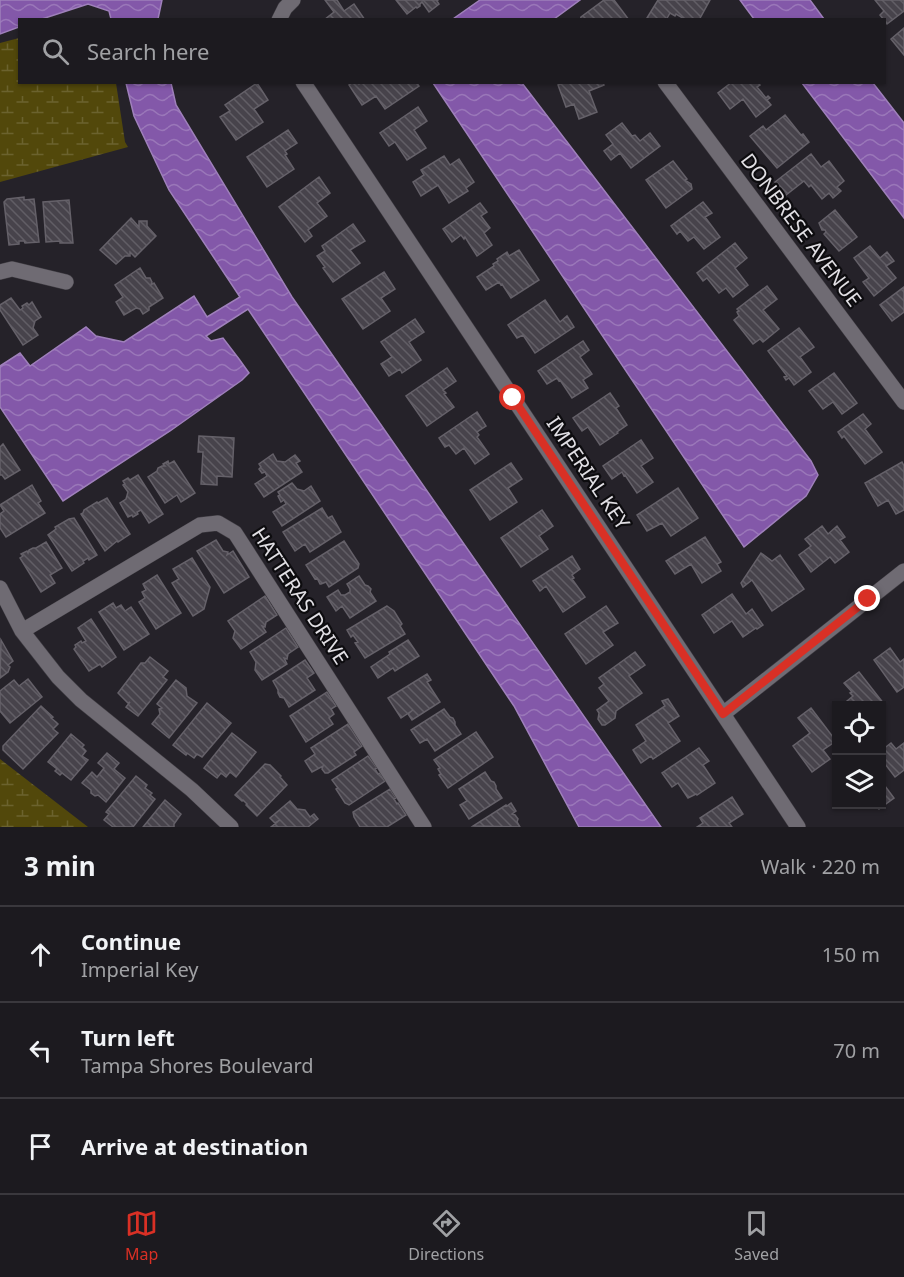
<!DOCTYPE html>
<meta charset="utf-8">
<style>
:root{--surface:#1c1a1f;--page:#252328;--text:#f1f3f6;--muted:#a0a1a4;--line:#3a383d;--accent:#d93025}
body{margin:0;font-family:"Noto Sans",sans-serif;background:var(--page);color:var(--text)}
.controls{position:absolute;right:18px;bottom:18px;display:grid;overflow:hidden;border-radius:0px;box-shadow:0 2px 4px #0004}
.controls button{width:54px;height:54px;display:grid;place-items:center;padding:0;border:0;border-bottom:2px solid var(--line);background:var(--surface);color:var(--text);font:30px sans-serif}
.stop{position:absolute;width:18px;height:18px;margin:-14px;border:4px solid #d93025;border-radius:50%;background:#fff}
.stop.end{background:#d93025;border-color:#fff;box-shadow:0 2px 6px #0008}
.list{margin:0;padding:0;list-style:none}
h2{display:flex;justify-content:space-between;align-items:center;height:78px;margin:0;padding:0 24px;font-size:26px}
h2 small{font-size:20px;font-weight:400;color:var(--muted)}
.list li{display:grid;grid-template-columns:39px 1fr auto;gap:18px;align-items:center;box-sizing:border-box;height:96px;padding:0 24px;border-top:2px solid var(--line)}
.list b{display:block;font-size:22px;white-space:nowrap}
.list p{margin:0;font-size:20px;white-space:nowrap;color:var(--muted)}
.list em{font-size:20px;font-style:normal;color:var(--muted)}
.icon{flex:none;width:33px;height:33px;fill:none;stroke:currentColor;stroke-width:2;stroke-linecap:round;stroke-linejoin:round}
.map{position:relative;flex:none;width:904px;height:827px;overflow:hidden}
.search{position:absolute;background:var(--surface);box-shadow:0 2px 4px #0004;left:18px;right:18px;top:18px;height:66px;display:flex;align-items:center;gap:15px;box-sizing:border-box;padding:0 21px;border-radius:0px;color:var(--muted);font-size:22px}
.sheet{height:366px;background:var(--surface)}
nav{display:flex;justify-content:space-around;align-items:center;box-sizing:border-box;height:84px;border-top:2px solid var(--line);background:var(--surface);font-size:16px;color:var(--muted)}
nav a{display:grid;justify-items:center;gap:3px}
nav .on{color:var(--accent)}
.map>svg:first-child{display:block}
.wetland{fill:url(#wetland-marsh)}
.water{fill:url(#water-waves);stroke:#9f80bb;stroke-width:1.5}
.building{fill:url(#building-back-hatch);stroke:#656169;stroke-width:1.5}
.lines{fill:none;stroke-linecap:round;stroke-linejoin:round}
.minor-casing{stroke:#413e44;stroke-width:16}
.minor{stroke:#6f6b73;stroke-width:15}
.route{stroke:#d93025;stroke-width:8}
.labels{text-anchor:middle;stroke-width:4.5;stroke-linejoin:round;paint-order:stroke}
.street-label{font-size:20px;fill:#e1dfe4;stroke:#0d0c0f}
</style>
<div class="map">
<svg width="904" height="827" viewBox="0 0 904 827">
<defs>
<pattern id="wetland-marsh" width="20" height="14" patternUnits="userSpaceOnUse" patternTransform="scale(1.5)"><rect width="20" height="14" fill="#52480b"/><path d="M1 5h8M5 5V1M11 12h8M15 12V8" fill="none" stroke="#6b622e"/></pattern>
<pattern id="water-waves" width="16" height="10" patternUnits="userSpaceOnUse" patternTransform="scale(1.5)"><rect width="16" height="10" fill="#8358a9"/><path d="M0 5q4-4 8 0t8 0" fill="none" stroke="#9a77b9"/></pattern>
<pattern id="building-back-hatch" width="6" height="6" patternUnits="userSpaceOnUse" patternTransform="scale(1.5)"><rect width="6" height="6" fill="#47434b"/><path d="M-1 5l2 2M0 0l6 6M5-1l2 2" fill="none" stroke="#615e65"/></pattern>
</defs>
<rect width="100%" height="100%" fill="#252229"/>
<!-- wetland -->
<path class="wetland" d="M19,38L20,82L116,83L125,142L128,147L0,182V43Z
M0,759L88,827H0Z"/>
<!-- water -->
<path class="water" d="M0,0H162L158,19H111L109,11L88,4L42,19L20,20L19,27L0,34Z
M480,0H580L554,19H453Z
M740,0H810L824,19H754Z
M126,83H171L176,105L292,297L661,827H579L514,706L248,309L206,336L211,341L223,338L239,359L249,373L242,380L170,431L63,501L0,407V366L20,353L30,366L86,327L96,336L124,342L194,296L207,317L240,297L169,190L134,116Z
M433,83H522L811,461L818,475L806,496L744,547Z
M802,83H873L904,123V218Z"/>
<!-- building -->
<path class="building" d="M325,0H337L344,11L354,4L365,20H324L334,12Z
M396,0H438L437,1L439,4L429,12L422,2L420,4V6L417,8L416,7L407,14Z
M604,0H614L629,20H580L581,17Z
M658,0H710L699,20H686L676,14L675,16L670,13L666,20H649L647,18Z
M875,0H904V11L887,24L884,20L880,15L884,11Z
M904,28V55L891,39Z
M353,82H358L359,84L361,82H416L419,86L385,109L376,96L362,105L349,85Z
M565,82H603L604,85L589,91L597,112L579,119L574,104L566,107L558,85Z
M732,82H758L760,85L757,87L766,98L768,96L770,98L767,100L771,105L756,117L743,99L730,109L718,93Z
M257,83L268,100L254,109L263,122L236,140L220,117L230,111L225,105Z
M418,107L427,121L414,130L426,148L407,160L395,142L389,146L380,133Z
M785,115L801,135L803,134L809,142L777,168L750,136L763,126L766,130Z
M622,123L632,136L635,135L640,141L650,133L660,146L631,168L620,153L611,160L604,151L613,144L606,135Z
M288,130L297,143L285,151L287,154L285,155L294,169L267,187L247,157Z
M811,154L821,167L829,161L844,181L837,187L841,191L833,198L829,193L822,199L811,185L809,187L804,181L786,195L775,182Z
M444,156L450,165L459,159L474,182L466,188L468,191L449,203L438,185L421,196L413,182L424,175L421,170Z
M673,161L687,179L685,180L691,184L692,189L666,208L646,180Z
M319,177L330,193L317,203L327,216L308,230L312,236L305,242L279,207Z
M24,197V200L34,199L39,242L25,243L24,241H19V244L9,245L4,202L7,199Z
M69,200L73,243H60V241L46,242L43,202Z
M703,202L712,213L705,217L720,237L704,249L694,237L688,241L680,231L677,234L671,226Z
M480,203L487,212L481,216L490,228L484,233L492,245L477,256L465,237L464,239L461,235L452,242L443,229Z
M835,210L857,237L839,251L824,234L826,232L825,230H822L819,223Z
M131,218L139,227V221H147V226L156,236L135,257L130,252V256H125L116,264L100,250Z
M353,224L365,241L350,250L360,263L333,282L323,268L325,267L317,256L325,251L322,246Z
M735,243L747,258L735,268L748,285L733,297L726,288L719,293L707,278L703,281L697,273Z
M870,246L880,258L887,252L894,261L886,266L896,278L874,296L863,282L869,278L854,258Z
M519,250L539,280L511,298L502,284L501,285L499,282L486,290L477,277L494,266L493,264L498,261L497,259L507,252L509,256Z
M140,268L146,278H150L152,282L151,285L154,283L163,298L149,307V310L143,314L140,309L136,308L124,315L116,302L123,297L115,285Z
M384,272L395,289L381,298L390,311L363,329L342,299Z
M767,286L777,299L763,310L779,329L763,342L760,339L753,344L734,320L739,316L737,312L739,311L737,309Z
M904,287V312L892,321L880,305Z
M11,298L20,310L23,308L22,306L27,303L29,305L32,302L41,317L35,321L33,328L38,335L23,345L0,310V305Z
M545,300L560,322L567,316L574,327L535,353L523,335L517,338L508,325Z
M415,319L424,332L409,342L421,360L402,373L400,369L389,376L381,364L392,357L381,342Z
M799,328L814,347L800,357L811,372L794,385L789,378L786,380L784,377L787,376L768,351Z
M583,341L589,350L580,357L592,374L583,380L588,388L572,398L560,380L559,381L557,378L547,384L538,371Z
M447,368L456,381L443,390L446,393L444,394L454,407L427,426L406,396Z
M834,373L857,403L842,414L833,402L823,409L809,391Z
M610,393L619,406L616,408L627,425L617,432L618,433L600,445L588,427L582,431L573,418Z
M477,412L486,426L477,432L479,435L477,437L489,454L475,464L464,448L456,454L449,445L445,447L439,438Z
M863,414L871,424L865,429L882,452L865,464L844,436L842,438L838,432Z
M199,436L234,438L232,477L217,476V485L201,484L203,452H198Z
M641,440L653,458L641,466L653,482L637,493L625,475L624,476L622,472L612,479L603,466Z
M3,444L20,470L5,479L2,475H0V447Z
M273,454L277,461L285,462L295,455L300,461L296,463L302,472L264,497L255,484L267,476L265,472L262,473L259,469L261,467L259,464Z
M168,461L169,464L174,461L195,493L181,502L177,495L165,503L148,477L157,471L158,468L162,466H165L163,464Z
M902,462L904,466V510L896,514L888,500L878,506L865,483Z
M511,463L522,479L508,488L517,502L490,520L470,490Z
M138,475L163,514L149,523L141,510L137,512L138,514L133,517L132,515L128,517L120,503L126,499L128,492L123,485L125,484L123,481L128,478L130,480Z
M292,483L297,489L304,491L311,486L320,501L282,526L273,512L286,504L284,500L281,502L278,496L280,495L278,492Z
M32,485L41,501L38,503L45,513L6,537L0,528V514L4,511L0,505Z
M678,488L698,518L671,536L662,523L647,531L637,515Z
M107,498L130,534L118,542L117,541L105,551L81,514L83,513L84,510L97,502L98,503Z
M322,508L328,518L332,516L341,532L310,552L305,544L295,551L283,532Z
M542,510L553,526L539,536L548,549L521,567L501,538Z
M74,518L97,555L89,560L88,558L83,561L84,563L72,571L48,535L56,529L55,527L69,519Z
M822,526L828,534L837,526L845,537L840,540L849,552L835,563L830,557L811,572L799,555L811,546L805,539Z
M705,537L721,562L717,564L721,571L702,583L691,564L675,574L666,561Z
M216,540L223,551L228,552L227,555L233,551L249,577L224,593L197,551Z
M344,541L359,564L358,568L329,587L326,582L321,584H320L317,578L315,579L306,565Z
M46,542L62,568L50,575L55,583L41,592L20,558L23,556L21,554L27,551L28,553L29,550L33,548H36Z
M761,553L772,561L780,555L804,589L772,611L752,580L743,587L741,583Z
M572,556L580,569L572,575L574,578L572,579L585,597L563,612L546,586L540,591L533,581Z
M192,558L210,587L204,609L193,616L172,583L179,579L173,569Z
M157,575L181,613L156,629L139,602L145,598L142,592L146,590L143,584Z
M359,576L365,585L368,586L371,589L370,592L376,601L350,618L342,606L336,611L327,597L338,590L341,595H345L350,592V589L347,584Z
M732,594L746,614L752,609L763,625L757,629L756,628L743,637L732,621L714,633L702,615Z
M265,596L277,615L266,622L265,627L262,626L266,632L241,649L233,638L235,631L228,621Z
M113,603L116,608L121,605L125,611L131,607L149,634L124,650L99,612Z
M387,606L394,611L402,624L400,626L405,634L365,658L355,643L358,642L353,635L351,637L347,630Z
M606,606L618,623L603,632L613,645L586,664L565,634Z
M91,619L116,657L102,667L100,664L89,671L74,649L76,647L75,645L81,641L82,643L86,641L78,628Z
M286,628L298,647L288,654L287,659L284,658L287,664L262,680L255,670L256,662L250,652Z
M1,640L13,661L8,665L10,667L8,672L0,678Z
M408,640L419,656L395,671L393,668L378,678L371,667L390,654L389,652Z
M890,648L900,662L904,659V687L897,692L874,660Z
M635,652L645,665L629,676L642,693L616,711L615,718L605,725H602L598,719L599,713L597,710L609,701L599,688L604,684L599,678Z
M150,657L168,671L163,677L167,680L138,716L126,707L130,702L128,703L118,693L141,663H145Z
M305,660L314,673L307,678L315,690L289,707L284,698L280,697L278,693V690L273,681Z
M859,672L884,704L882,706H841L853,696L850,693L852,692L844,683Z
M427,674L431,680L427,682L440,702L412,720L408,714L413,710L401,718L388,698Z
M28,679L42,697L10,723L0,711V691L14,680L19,686Z
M176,680L186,688L187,696L197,703L169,738L152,724L160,714L159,709L162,708L157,704Z
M327,692L336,706L331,709L334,714L329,718L333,724L306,742L290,716Z
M668,699L679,716L668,723L680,741L653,759L651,756L641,763L633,750L646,741L636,725L665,706L662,701Z
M207,703L231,723L202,757L197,754L194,758L187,753L186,755L173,745Z
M41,706L53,717L51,718L56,722L58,724L53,729L58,733L23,769L3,750V746Z
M811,708L836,741L823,750L830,759L812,772L793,746L810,733L798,718Z
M444,709L450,717L453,718L455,722V725L461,734L435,751L427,739L420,743L411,730Z
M348,724L362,746L354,752L356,755L328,773H325L322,769L323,766L312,772L305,761L315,754L311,748Z
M476,732L493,757L448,788L439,775L441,774L438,769L440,768L434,760Z
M232,733L256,752L236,777L230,772L226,777L221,773L217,778L204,768Z
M71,734L84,745L82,747L86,751L82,756L88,760L71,780L62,773L60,775L55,771L57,769L48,762Z
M891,743L896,749L904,743V770L895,777L882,760V750Z
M699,748L709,761L703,765L715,783L697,795L696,794L688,798L678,783L672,787L662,773Z
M107,753L119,763L114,769L125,778L106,802L98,795L95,796L91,793V790L82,783L92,772L97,777L104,768L98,763Z
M368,756L377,768L375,769L378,774L380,773L385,781L349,805L345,803L336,789L338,788L332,780Z
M265,764L270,765L281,776L280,777L287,785L257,816L246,805L247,804L243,800L242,801L235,795Z
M485,772L491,781L494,782L496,786V789L502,798L469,819L460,805L467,801L459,789Z
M136,776L147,785L145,788L152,793L150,795L155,799L133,827H113L104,820L109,814L106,812Z
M882,782L894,798L879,809L876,804H882Z
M390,789L396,798L394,799L397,804L398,803L406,815L387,827H360L354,817L353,812Z
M732,797L743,814L729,823L732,827H697L703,823L700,818Z
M165,800L181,814L174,824V827H143Z
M290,801L297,809L305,810L310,817L314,814L318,819L308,827H271L280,820L275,823L270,818Z
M511,803L516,811L512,814L515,815L518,819L517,822L520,827L473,826L506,805L507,806Z"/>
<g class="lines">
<!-- minor casing -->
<g class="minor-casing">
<path id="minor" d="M279,20L285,8L293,0
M303,82L798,827
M665,82L904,402
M0,272L12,269L66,282
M0,588L22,631L58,677L81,700L192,790L231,827
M22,631L200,525L218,523L235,533L424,827
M723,714L904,571"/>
</g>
<!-- minor -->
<use href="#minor" class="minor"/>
</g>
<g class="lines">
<!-- route -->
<path class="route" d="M513,398L723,714L868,599"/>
</g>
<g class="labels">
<!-- street labels -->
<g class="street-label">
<text transform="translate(801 230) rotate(53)" y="7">DONBRESE AVENUE</text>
<text transform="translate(588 473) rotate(56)" y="7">IMPERIAL KEY</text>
<text transform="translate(300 596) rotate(57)" y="7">HATTERAS DRIVE</text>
</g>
</g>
</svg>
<div class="controls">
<button><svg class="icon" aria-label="locate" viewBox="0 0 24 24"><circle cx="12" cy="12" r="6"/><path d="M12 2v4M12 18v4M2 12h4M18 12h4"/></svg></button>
<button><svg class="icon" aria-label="layers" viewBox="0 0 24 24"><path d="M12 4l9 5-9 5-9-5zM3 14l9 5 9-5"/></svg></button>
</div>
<div class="stop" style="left:513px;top:398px"></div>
<div class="stop end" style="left:868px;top:599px"></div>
<div class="search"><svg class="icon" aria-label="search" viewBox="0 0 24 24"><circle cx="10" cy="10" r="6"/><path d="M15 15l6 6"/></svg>Search here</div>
</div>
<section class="sheet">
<h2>3 min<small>Walk · 220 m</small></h2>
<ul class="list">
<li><svg class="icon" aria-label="ahead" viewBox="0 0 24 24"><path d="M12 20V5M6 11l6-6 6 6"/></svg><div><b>Continue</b><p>Imperial Key</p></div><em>150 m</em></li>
<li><svg class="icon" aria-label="left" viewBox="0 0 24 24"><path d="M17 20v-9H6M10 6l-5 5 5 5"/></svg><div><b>Turn left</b><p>Tampa Shores Boulevard</p></div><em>70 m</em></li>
<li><svg class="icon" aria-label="arrive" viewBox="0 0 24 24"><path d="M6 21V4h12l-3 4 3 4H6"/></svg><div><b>Arrive at destination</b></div></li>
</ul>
</section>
<nav>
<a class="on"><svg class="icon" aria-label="map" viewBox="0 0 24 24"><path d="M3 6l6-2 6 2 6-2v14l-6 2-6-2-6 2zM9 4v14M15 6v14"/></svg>Map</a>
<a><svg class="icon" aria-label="directions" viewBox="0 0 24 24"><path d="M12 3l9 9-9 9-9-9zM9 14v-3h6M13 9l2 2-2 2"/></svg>Directions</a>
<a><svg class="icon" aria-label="saved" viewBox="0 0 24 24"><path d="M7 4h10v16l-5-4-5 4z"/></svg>Saved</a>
</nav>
